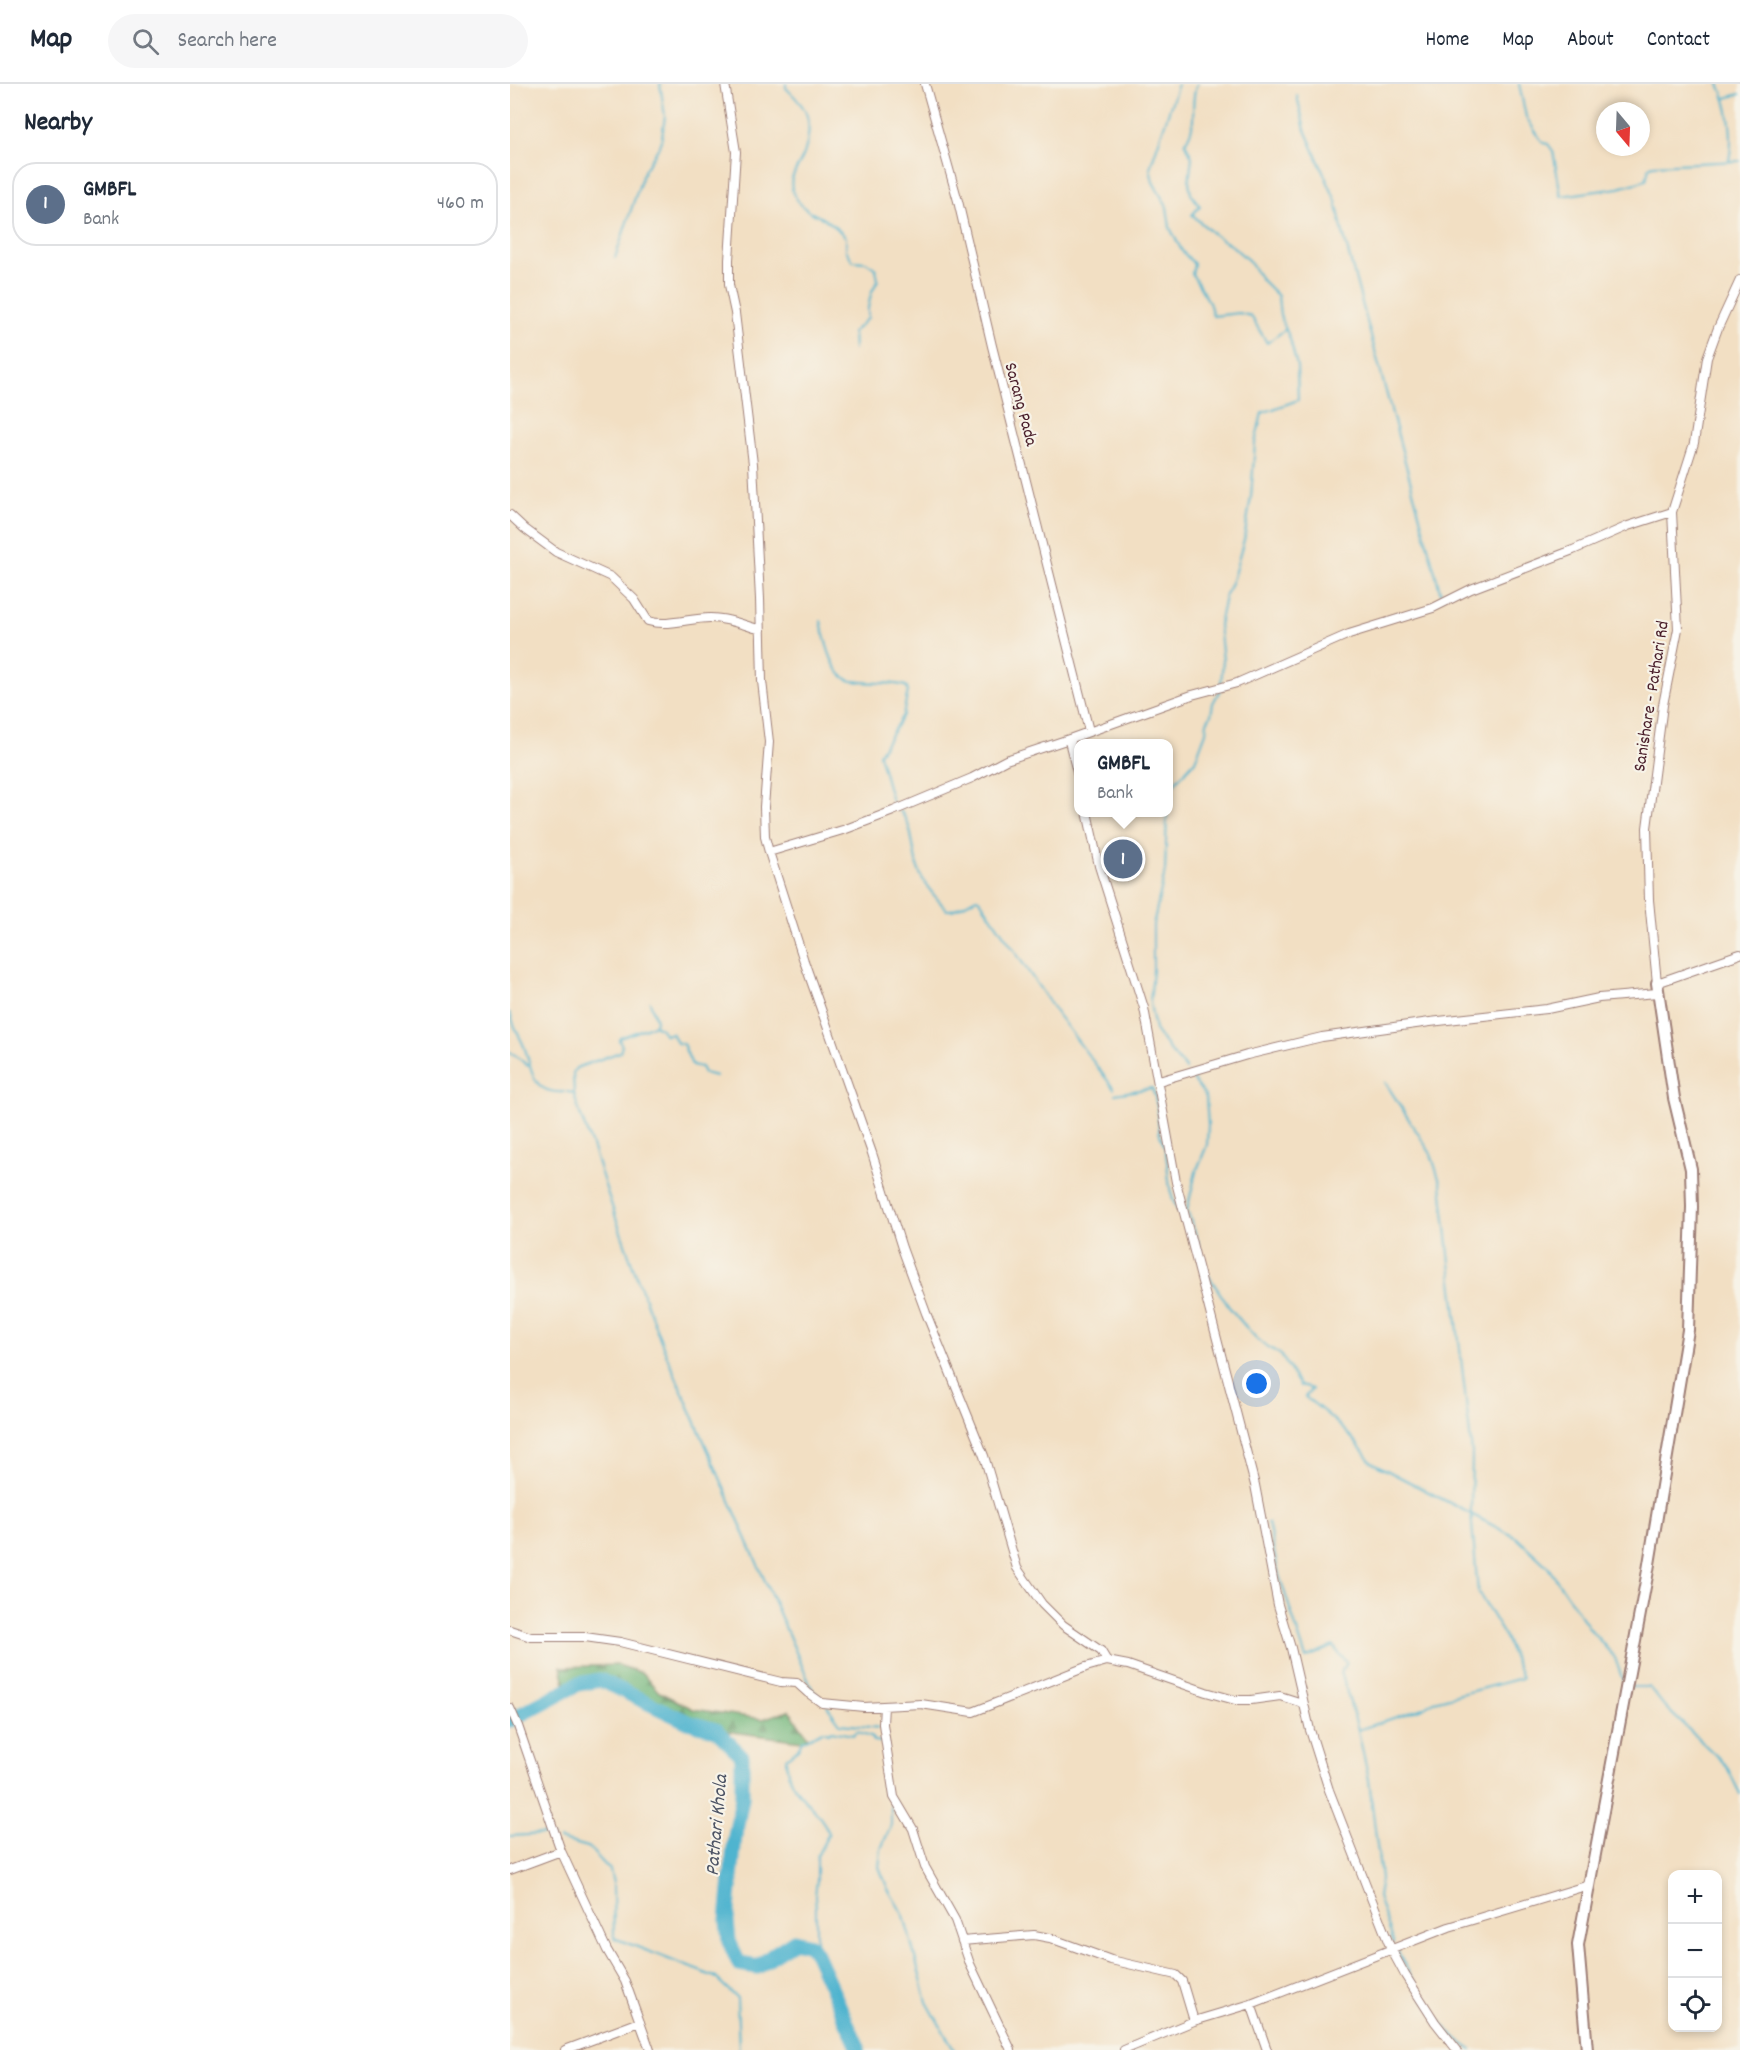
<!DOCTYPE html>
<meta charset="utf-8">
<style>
:root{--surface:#fff;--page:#f6f6f7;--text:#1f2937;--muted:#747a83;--line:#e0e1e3;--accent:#b5179e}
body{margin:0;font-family:Dekko,sans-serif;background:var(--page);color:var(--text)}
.controls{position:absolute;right:18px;bottom:18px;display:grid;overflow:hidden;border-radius:12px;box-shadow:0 3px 9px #0003}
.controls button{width:54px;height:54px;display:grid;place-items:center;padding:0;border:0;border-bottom:2px solid var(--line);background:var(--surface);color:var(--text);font:30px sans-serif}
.compass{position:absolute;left:1086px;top:18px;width:54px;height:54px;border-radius:50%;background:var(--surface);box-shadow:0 3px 9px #0003;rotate:161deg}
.you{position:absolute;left:747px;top:1300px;width:21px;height:21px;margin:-15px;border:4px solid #fff;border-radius:50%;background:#1a73e8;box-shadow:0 0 0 9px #1a73e833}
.badge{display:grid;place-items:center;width:39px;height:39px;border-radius:50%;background:var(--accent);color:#fff;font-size:20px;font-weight:700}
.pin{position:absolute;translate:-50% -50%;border:3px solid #fff;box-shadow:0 2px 6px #0006}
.popup{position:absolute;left:564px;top:655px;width:99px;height:78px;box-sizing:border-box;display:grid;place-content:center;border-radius:12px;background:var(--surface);filter:drop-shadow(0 2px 4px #0005);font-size:20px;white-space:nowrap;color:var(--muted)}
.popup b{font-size:22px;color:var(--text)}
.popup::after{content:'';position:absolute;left:50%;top:100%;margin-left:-12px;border:12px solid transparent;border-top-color:var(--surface)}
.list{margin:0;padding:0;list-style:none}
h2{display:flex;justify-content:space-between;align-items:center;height:78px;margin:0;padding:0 24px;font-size:26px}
h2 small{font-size:20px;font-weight:400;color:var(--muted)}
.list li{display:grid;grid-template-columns:39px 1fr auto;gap:18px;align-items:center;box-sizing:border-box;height:84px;margin:0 12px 12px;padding:0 12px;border:2px solid var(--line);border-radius:24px}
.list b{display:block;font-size:22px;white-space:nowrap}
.list p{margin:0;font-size:20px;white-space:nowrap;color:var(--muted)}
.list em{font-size:20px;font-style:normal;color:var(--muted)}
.icon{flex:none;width:33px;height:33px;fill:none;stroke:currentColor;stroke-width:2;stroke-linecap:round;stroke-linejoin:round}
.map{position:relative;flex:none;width:1230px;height:1966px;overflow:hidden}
header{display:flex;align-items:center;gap:36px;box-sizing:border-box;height:84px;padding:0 30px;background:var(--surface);border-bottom:2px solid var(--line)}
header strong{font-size:28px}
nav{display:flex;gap:33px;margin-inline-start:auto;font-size:21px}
.search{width:420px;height:54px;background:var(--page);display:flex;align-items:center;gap:15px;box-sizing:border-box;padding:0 21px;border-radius:33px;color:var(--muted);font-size:22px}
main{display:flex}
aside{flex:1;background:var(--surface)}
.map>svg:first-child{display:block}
.forest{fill:url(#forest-firs);stroke:#5e6a52;stroke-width:1.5}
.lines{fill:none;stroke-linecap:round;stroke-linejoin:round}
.stream{stroke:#50b4cf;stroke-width:2}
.river{stroke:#50b4cf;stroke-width:15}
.street-casing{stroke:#9e7f77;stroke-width:10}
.secondary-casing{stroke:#9e7f77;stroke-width:14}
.street{stroke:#fff;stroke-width:8}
.secondary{stroke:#fff;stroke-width:10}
.labels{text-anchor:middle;stroke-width:4.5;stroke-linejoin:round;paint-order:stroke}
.street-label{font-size:18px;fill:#4a1f2b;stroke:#f7f3e8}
.water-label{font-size:20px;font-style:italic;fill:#4c5364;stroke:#f7f3e8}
</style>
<header>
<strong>Map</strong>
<div class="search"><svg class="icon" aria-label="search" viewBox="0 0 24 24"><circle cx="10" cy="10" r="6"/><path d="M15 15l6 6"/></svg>Search here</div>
<nav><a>Home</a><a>Map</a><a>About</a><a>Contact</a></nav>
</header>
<main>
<aside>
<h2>Nearby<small></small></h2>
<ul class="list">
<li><span class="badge" style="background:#5c6f8a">1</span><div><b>GMBFL</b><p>Bank</p></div><em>460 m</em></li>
</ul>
</aside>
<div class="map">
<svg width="1230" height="1966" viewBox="0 0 1230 1966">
<defs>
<pattern id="forest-firs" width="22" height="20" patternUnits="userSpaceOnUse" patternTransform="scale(1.5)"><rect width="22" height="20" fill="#71b67a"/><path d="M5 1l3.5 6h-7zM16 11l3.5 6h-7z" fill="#5f9364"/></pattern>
</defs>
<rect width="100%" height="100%" fill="#f7f3e8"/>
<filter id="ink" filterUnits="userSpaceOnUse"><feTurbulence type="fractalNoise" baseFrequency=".0167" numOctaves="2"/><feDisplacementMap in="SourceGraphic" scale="12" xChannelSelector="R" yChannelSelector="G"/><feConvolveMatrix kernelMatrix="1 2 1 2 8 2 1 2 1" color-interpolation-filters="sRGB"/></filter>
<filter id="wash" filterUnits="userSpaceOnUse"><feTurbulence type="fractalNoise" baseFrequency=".008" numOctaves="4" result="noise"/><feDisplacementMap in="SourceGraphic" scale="24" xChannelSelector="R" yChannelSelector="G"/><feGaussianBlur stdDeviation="1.35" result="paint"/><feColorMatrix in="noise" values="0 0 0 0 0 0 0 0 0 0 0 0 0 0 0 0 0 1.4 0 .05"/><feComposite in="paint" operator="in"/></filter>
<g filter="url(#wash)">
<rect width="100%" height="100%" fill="#f2dfc3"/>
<!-- forest -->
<path class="forest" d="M108,1581L132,1589L149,1608L183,1625L253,1635L279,1626L298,1653L292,1657L206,1646L178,1638L90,1596L68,1600L57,1606L51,1583Z"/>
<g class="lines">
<!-- stream -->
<path class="stream" d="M276,0V4C283,11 293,20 296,29C301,41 298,59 294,70C287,88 273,96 288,117C298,131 311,131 322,140C327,144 331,149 336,153V166L343,177L356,178L366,185L368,196L361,210L358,224V234L343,248L344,266
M668,0L640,84L643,98L657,123L660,144L672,167L684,180L682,190L699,218L703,232L729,229L741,232L757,259L776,245
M687,0C678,20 690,37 675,59L682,73L679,98L681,110L690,122L682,131L706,152L721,161L739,177L751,195L768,212L770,232L780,255L787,282L788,316L752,329L745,359L741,413L734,456L723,494L715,513L709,541L713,576L711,600
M1009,0L1016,33L1033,59L1038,60L1043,67L1051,112L1109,104L1136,96L1139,83L1143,81L1230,77
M1209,0C1219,20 1224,54 1219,77
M787,12L795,46L826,117L833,149L932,514
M1216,14L1230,10
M105,174L134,87L149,63L152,53L155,32L150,0
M311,537C315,555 322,594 343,597C361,600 378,597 396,602L398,607L393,631L369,670L383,721L386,723
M658,717L661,703L685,677L696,648L697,638L701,631L703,619L710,606
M390,727C405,744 401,767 409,787C414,801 427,815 437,826C447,827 457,818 467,814L470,816L548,931L604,1005
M657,728L655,788L643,841V886L640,919L645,946L661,968L676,985
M140,918L146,936L145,940
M0,929C3,941 8,949 13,960C23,982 19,1011 54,1008
M0,969L5,971L18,982
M679,990L696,1013L698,1041L697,1061L686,1088L677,1126L689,1160L691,1180L719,1223L736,1243L749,1257L771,1271L790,1302L802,1305L795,1313C820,1331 844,1353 861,1378L1007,1454L1037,1482L1080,1545L1105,1574L1113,1597
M57,1008L64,1009C69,1032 79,1051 86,1074C108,1142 132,1210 159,1277L303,1607L314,1617
M64,1009L63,989L66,984L110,968L112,962L109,956L110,954L144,941L150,944L155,951L162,949L167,959L173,960L182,981L191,983L194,989L206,992
M605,1010L642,1004C648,1017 648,1032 649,1046C650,1054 655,1061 656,1069C659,1088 657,1112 670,1129
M758,1439L769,1491L796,1574L823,1562L837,1579L831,1588L848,1646L859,1696L871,1794L868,1813L884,1859
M1121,1603H1139L1155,1623L1216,1681L1230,1710
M317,1622L330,1640L370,1644
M848,1646L913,1624L924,1617L1012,1594L994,1551L968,1508L961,1429L962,1369L931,1101L921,1070L875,998
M292,1657L288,1665L276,1674C276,1710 306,1718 319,1749L307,1772V1796L305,1812L306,1823V1870
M292,1657L313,1647L319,1649L321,1647L344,1651L347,1647L363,1653V1657L374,1658
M381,1714V1741L371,1765L369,1783L378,1805L394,1832L417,1918L444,1966
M0,1752L35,1750L43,1753
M49,1755L78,1763L100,1786L103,1799L104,1854L205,1893L227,1914L229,1966
M887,1866C904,1899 929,1947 962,1966"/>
<!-- river -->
<path class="river" d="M0,1636L68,1600L90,1596L178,1638L206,1646L232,1672V1714L225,1752L217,1837L219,1857L229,1880L248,1883L264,1870L284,1857L300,1861L306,1870L348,1963L347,1966"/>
</g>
</g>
<g filter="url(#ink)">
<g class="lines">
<!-- street casing -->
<g class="street-casing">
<path id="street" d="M215,0L226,68L219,176V201L225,229L243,380L250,515L252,597L259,658L254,723L255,753L259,768L294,877L362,1069L392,1164L416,1229L474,1372L507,1484L532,1520L553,1541L591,1567L597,1577
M415,0L448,117L482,262L579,647
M1230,196L1208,244L1197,274L1184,359L1162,428L1168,545L1153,621L1137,744L1139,816L1147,899L1230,870
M0,431L15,445L46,468L101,493L124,515L138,537C158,543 179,534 200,534C217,534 234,541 251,546
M568,692L560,661L562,654L682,611L727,599L839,550L923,524L961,505L1063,466L1118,442L1162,428
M577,728L589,782L634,924L666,1098L745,1401L768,1521L781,1564L800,1646L819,1706L881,1865L895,1891L925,1938L947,1966
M259,768L336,745L383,727L462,694L496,676L562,654
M649,997L737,971L812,953L920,938L1037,925L1089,914L1147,909
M0,1546L21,1553H75L110,1558L271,1598L287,1599L298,1609L312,1619L354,1623L411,1620L463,1628L576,1583L597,1577L618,1581L696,1608L725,1616H741L770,1612L792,1619
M374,1622L373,1640L384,1713L403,1745L415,1783L445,1836L460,1880L501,1966
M0,1624L8,1642L51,1767L97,1866L115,1897L140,1966
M0,1786L51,1767
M452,1857L524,1851L540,1854L601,1876L666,1891L672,1897L684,1937L741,1920L939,1843L1079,1801
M741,1920L757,1966
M55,1966L130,1938
M614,1966L684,1937"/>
</g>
<!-- secondary casing -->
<g class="secondary-casing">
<path id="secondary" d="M1077,1966L1068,1861L1137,1492L1178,1246L1182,1123L1181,1085L1164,1014L1147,899"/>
</g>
<!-- street -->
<use href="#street" class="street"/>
<!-- secondary -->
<use href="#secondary" class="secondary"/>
</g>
</g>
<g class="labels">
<!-- street labels -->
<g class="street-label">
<text transform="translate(512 320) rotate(75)" y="6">Sarang Pada</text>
<text transform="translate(1140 612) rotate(-81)" y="6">Sanishare - Pathari Rd</text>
</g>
<!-- water labels -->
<g class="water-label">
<text transform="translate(205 1741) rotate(-85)" y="7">Pathari Khola</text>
</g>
</g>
</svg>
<div class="controls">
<button>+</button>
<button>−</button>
<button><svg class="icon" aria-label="locate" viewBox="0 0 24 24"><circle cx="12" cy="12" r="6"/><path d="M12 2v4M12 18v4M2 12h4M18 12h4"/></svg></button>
</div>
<svg class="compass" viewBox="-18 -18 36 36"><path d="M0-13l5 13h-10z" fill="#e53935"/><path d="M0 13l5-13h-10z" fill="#747a83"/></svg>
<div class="you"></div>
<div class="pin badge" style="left:613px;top:775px;background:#5c6f8a">1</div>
<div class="popup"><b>GMBFL</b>Bank</div>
</div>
</main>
